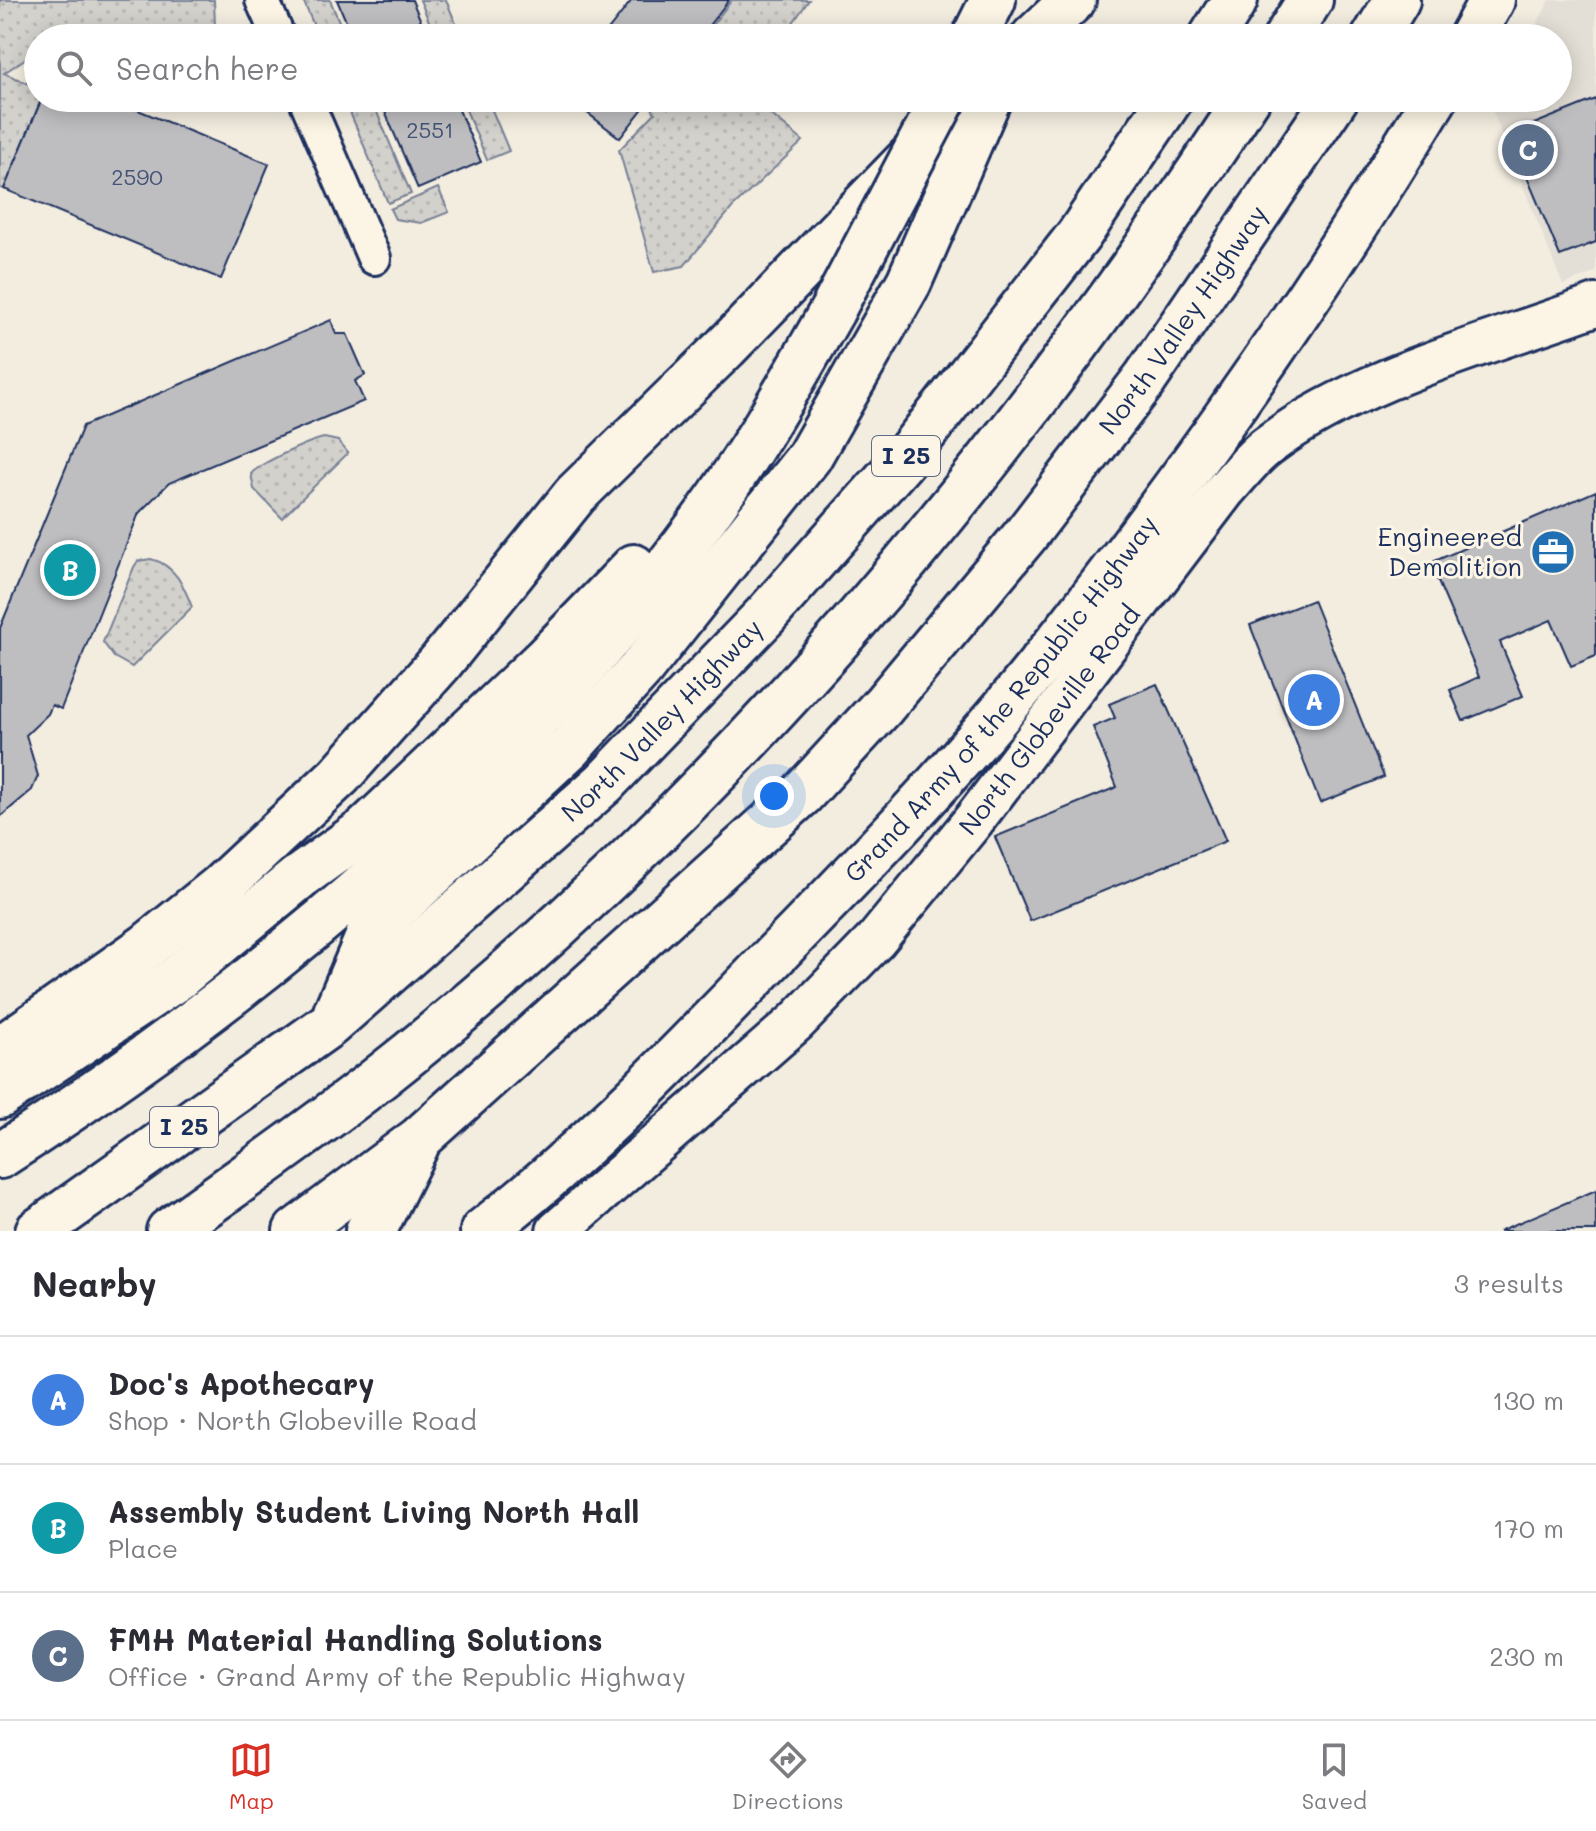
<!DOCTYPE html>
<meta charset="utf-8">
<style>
:root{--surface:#fff;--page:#f2f2f3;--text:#2b2b33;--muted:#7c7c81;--line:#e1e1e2;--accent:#d93025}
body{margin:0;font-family:Mali,sans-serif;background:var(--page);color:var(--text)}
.you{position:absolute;left:774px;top:796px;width:28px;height:28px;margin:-20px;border:6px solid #fff;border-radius:50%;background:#1a73e8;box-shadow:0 0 0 12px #1a73e833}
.badge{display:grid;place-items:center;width:52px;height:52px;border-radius:50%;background:var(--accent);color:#fff;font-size:26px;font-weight:700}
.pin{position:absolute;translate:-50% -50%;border:4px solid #fff;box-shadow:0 2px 8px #0006}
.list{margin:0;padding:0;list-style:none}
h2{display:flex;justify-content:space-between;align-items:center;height:104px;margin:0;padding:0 32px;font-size:34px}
h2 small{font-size:26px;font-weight:400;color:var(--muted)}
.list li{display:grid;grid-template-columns:52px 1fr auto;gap:24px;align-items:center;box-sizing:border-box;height:128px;padding:0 32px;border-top:2px solid var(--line)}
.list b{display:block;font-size:30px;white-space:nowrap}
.list p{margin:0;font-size:26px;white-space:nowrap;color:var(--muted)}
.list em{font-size:26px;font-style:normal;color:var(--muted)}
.icon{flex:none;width:44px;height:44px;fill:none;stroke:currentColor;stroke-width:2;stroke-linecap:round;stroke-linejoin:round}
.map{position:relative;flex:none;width:1596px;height:1231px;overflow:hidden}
.search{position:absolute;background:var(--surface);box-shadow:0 4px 20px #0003;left:24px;right:24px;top:24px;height:88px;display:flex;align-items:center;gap:20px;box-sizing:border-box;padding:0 28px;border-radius:44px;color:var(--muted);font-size:30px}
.sheet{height:488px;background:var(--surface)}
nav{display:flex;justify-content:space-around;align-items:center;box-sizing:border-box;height:112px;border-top:2px solid var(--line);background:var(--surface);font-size:22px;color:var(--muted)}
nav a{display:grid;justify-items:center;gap:4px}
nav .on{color:var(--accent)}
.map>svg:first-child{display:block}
.built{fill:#e3dfd6}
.grass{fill:url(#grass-dots);stroke:#778095;stroke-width:2}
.building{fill:#bebec0;stroke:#1b2f5e;stroke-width:2}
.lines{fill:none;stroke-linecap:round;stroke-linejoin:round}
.minor-casing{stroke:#1b2f5e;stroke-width:38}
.tertiary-casing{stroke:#1b2f5e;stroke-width:46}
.motorway-casing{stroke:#1b2f5e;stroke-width:50}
.minor{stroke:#fcf5e5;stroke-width:32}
.tertiary{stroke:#fcf5e5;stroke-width:40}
.motorway{stroke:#fcf5e5;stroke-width:44}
.motorway-bridge-casing{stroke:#1b2f5e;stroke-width:50;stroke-linecap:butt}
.motorway-bridge{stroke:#fcf5e5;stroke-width:44}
.labels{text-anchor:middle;stroke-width:6;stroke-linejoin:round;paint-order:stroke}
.number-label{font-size:22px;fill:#445376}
.shield{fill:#fcf5e5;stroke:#5e6a86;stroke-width:2}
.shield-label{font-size:24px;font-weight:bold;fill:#1b2f5e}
.street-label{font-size:26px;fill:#1b2f5e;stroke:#fcf5e5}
.poi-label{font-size:26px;fill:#1b2f5e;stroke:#fcf5e5;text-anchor:end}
</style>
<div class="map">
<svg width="1596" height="1231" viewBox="0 0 1596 1231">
<defs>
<pattern id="grass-dots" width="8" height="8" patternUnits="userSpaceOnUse" patternTransform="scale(2)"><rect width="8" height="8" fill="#d3d1cc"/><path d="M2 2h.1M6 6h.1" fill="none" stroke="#b5b4b2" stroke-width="1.8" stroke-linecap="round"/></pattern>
</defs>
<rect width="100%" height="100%" fill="#f3ede0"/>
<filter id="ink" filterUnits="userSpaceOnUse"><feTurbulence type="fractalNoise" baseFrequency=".0125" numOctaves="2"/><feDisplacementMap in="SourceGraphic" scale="16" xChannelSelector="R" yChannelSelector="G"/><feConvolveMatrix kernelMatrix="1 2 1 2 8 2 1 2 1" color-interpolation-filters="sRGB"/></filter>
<g filter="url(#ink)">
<!-- built -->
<path class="built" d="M1550,0H1596V272L1563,285L1491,107L1496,98H1558V38H1529Z"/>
<!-- grass -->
<path class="grass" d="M0,0H214L215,27L212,33L140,31L38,38V50L4,73L38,88V98H42L4,189L0,188Z
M303,0H330L346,38H319Z
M420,0H446L462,38H436Z
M732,0H809L782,38H702Z
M344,98H371L411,194L388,203Z
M461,98H487L509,151L487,160Z
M655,98H751L803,141L732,208L684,266L654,272L619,150L655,113L650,105Z
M438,188L449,212L421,223L395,219L390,209Z
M324,438L338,441L348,453L282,518L254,489L251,474C259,463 310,441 324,438Z
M151,559C175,565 184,586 192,607L132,667L114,657L103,642L134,567L138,561Z"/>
<!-- building -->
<path class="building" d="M337,0H412L428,38H353Z
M632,0H729L699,38H602Z
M42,98H109L269,164L221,279L4,189Z
M379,98H454L481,162L418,189Z
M568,98H651L620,138Z
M1596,99V242L1560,256L1509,134Z
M331,320L336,334H347L365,375L355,381L364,401L169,483L139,513L61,709L52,705L48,714L26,735L38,776L32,790L0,817V628L83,426Z
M1596,491V656L1571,666L1551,620L1500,642L1523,696L1463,721L1450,690L1479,677L1430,563Z
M1313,600L1384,777L1320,803L1250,625Z
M1157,684L1226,841L1030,921L995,837L1117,787L1093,727L1115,718L1109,704Z
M1596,1190V1231H1499Z"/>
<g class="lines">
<!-- minor casing -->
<g class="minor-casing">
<path id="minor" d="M262,0L279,38
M305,98L374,258"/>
</g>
<!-- tertiary casing -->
<g class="tertiary-casing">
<g id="tertiary">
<path id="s1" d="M557,1231L796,1022L876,940L974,820L1225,490C1238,476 1251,458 1267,446C1357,378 1490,344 1596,305"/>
</g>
</g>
<!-- motorway casing -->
<g class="motorway-casing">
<g id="motorway">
<path d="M974,38L993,0"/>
<path d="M1033,38L1073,0"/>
<path d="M1211,38L1235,0"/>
<path d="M1286,38L1310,0"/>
<path d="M1374,38L1397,0"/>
<path d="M1471,38L1492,0"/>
<path d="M336,1012L370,932L570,747L640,670L809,457L909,282L989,98"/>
<path d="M0,1049L147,946L219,888L339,776L440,663L575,495L726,347L968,98"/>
<path d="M0,1096L176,979L298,878L366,829L545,659L634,567"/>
<path d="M0,1156C269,983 515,776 705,517C753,451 792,381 832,311"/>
<path id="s2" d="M38,1231L330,1024L604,783L766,615L900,464L1079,235L1171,98"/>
<path d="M169,1231C238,1182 307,1134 374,1082C720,811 1008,465 1248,98"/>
<path id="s3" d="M296,1231L418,1140L801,795L883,706L1024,537L1145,379L1336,98"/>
<path d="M368,1231L377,1224L416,1146"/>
<path id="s4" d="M483,1231C589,1149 684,1050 776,954C866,862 957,768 1038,667C1181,487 1316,295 1435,98"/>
</g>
</g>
<!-- minor -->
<use href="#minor" class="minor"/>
<!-- tertiary -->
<use href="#tertiary" class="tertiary"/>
<!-- motorway -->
<use href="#motorway" class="motorway"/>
<!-- motorway-bridge casing -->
<g class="motorway-bridge-casing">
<path id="motorway-bridge" d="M832,311L944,98"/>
</g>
<!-- motorway-bridge -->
<use href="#motorway-bridge" class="motorway-bridge"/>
</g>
</g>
<!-- icons -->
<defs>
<g id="office-disc" transform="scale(2.3)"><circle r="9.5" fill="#1f6fb2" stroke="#fcf5e5"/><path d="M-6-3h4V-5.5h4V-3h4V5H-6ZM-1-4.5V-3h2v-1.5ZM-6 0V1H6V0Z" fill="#fff"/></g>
</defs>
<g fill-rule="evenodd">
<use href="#office-disc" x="1553" y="552"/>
</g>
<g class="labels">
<!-- number labels -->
<g class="number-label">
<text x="430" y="138">2551</text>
<text x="137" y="185">2590</text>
</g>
<!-- shield labels -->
<g class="shield">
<rect x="872" y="436" width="68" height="40" rx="6"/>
<rect x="150" y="1107" width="68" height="40" rx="6"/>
</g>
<g class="shield-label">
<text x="906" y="464">I 25</text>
<text x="184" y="1135">I 25</text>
</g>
<!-- street labels -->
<g class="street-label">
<text dy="9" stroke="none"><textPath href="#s3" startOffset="1278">North Valley Highway</textPath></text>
<text dy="9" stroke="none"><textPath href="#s4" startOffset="744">Grand Army of the Republic Highway</textPath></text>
<text dy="9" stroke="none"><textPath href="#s2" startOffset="808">North Valley Highway</textPath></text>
<text dy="9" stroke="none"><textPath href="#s1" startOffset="712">North Globeville Road</textPath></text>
</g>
<!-- poi labels -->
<g class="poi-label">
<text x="1522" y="546">Engineered<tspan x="1522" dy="30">Demolition</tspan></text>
</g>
</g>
</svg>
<div class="you"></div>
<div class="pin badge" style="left:1314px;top:700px;background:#3f7fe0">A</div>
<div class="pin badge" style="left:70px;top:570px;background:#0f9aa8">B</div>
<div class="pin badge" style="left:1528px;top:150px;background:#5c6f8a">C</div>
<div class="search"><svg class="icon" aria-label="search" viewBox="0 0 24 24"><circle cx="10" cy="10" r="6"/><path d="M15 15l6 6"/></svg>Search here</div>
</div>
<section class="sheet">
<h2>Nearby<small>3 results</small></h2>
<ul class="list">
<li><span class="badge" style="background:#3f7fe0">A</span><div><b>Doc's Apothecary</b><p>Shop · North Globeville Road</p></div><em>130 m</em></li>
<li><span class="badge" style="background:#0f9aa8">B</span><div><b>Assembly Student Living North Hall</b><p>Place</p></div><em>170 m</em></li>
<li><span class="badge" style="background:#5c6f8a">C</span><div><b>FMH Material Handling Solutions</b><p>Office · Grand Army of the Republic Highway</p></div><em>230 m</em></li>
</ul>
</section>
<nav>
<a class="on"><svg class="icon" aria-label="map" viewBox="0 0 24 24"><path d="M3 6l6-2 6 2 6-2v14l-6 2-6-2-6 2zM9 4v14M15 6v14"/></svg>Map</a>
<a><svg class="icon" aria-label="directions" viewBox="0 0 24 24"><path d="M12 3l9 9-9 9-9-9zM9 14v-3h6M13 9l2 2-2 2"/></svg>Directions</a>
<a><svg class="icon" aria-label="saved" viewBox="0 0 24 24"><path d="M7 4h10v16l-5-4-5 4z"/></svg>Saved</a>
</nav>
